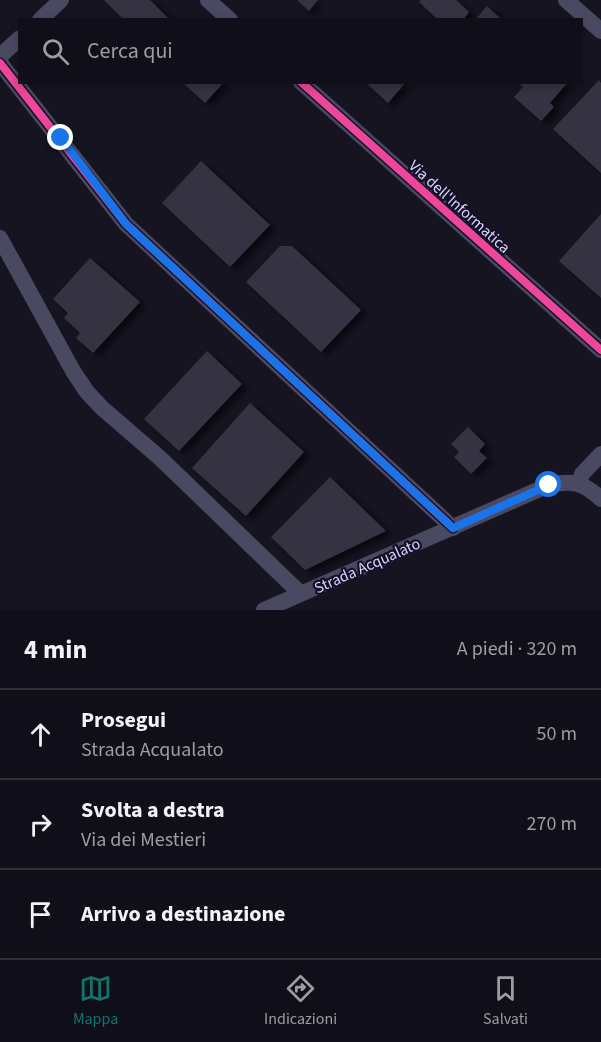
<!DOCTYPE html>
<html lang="it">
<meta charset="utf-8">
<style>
:root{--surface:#100f19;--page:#191822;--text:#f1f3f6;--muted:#9c9ca2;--line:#302f38;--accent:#0f766e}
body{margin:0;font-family:"Source Sans 3",sans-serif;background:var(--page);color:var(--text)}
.stop{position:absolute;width:18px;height:18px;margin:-14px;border:4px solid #1a73e8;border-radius:50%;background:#fff}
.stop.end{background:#1a73e8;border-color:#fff;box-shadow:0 2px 6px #0008}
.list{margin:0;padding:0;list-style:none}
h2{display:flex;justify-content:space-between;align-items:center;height:78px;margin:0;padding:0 24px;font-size:26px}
h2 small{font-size:20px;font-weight:400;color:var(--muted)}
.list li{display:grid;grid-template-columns:39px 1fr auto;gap:18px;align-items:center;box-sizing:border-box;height:90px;padding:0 24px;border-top:2px solid var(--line)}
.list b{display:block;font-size:22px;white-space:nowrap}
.list p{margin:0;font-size:20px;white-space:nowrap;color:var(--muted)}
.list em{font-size:20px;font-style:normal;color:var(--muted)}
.icon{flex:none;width:33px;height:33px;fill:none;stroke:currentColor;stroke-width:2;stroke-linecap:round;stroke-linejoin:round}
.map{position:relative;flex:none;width:601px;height:610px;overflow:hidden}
.search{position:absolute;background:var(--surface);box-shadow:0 3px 9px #0003;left:18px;right:18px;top:18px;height:66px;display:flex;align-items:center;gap:15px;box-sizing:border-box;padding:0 21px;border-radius:0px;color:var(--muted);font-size:22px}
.sheet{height:348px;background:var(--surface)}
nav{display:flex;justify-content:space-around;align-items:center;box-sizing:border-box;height:84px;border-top:2px solid var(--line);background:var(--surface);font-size:16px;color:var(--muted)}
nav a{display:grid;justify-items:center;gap:3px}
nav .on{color:var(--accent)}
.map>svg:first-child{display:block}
.building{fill:#343243;filter:url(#shadow)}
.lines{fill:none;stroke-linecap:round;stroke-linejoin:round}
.minor{stroke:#4a4962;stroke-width:16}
.cycleway-casing{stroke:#130f26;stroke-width:11}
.cycleway{stroke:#ed469a;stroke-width:8}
.route{stroke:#1a73e8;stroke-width:8}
.labels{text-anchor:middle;stroke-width:4.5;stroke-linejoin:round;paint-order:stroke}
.street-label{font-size:16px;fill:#d9d4ff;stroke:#130f26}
</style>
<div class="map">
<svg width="601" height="610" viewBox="0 0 601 610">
<defs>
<filter id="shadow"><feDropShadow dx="6" dy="4" stdDeviation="3" flood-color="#0009"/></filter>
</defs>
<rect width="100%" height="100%" fill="#161421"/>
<!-- building -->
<path class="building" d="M104,0H150L170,20H124Z
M297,0H318L309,11Z
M421,0H456L469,12L463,20H438L419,2Z
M487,6L502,20H475Z
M599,80L601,83V173L553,129Z
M182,82H224L205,103Z
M365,82H406L388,103Z
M518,82H568L550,103L554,107L541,121L514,97L523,87Z
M201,161L270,225L230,267L162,203Z
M601,214V298L559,261Z
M280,246H292L361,310L321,352L246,282Z
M90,258L140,302L93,353L76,338L80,333L64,318L68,313L53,299Z
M207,351L242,384L179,451L144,419Z
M250,403L304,452L246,516L192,468Z
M468,427L485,444L479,451L487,458L471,474L454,457L459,452L451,444Z
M330,477L386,531L305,570L271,537Z"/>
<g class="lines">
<!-- minor -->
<path class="minor" d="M208,0L230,20
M566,0L601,31
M40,20L61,0
M0,56L20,38
M0,63L126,224L453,528
M301,82L601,350
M0,238L73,371L87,392L102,408L160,458L301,594
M579,483L582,474L601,454
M264,610L549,485C572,480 583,482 601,499"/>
<!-- cycleway casing -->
<g class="cycleway-casing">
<path id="cycleway" d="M0,63L126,224L453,528
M301,82L601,350"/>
</g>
<!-- cycleway -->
<use href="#cycleway" class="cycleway"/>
</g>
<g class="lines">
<!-- route -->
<path class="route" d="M61,138L126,224L453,528L549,485"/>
</g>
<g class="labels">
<!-- street labels -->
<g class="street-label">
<text transform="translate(460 206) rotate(42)" y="6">Via dell'Informatica</text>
<text transform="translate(367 565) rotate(-24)" y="6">Strada Acqualato</text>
</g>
</g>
</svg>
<div class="stop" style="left:549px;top:485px"></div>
<div class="stop end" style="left:61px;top:138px"></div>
<div class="search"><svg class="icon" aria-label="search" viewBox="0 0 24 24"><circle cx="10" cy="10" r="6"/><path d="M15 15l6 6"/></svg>Cerca qui</div>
</div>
<section class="sheet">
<h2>4 min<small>A piedi · 320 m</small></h2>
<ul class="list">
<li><svg class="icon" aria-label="ahead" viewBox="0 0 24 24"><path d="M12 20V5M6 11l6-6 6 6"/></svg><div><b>Prosegui</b><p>Strada Acqualato</p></div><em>50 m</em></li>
<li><svg class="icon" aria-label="right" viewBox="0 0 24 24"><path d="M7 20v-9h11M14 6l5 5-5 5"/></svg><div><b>Svolta a destra</b><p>Via dei Mestieri</p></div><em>270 m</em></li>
<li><svg class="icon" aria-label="arrive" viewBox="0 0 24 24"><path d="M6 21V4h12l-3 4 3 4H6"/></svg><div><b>Arrivo a destinazione</b></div></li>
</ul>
</section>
<nav>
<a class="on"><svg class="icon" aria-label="map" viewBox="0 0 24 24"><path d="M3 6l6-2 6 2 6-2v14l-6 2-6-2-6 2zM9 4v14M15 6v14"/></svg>Mappa</a>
<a><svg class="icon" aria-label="directions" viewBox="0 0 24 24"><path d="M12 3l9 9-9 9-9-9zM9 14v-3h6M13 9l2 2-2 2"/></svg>Indicazioni</a>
<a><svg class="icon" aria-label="saved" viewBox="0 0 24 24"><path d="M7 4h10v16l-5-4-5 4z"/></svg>Salvati</a>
</nav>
